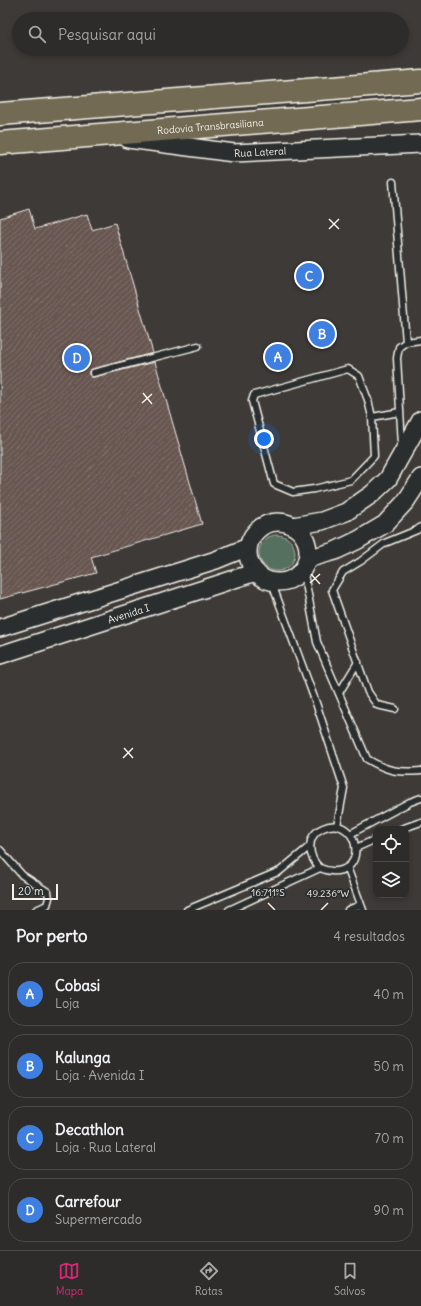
<!DOCTYPE html>
<html lang="pt">
<meta charset="utf-8">
<style>
:root{--surface:#2e2c2a;--page:#3a3836;--text:#f1f3f6;--muted:#a7a7a8;--line:#494847;--accent:#db2777}
body{margin:0;font-family:Delius,sans-serif;background:var(--page);color:var(--text)}
.controls{position:absolute;right:12px;bottom:12px;display:grid;overflow:hidden;border-radius:8px;box-shadow:0 2px 6px #0003}
.controls button{width:36px;height:36px;display:grid;place-items:center;padding:0;border:0;border-bottom:1px solid var(--line);background:var(--surface);color:var(--text);font:20px sans-serif}
.scale{position:absolute;left:12px;bottom:10px;width:46px;box-sizing:border-box;padding-left:4px;border:2px solid #f4f1e8;border-top:0;font-size:11px;line-height:14px;white-space:nowrap;color:#f4f1e8;-webkit-text-stroke:3px #2a2d2e;paint-order:stroke}
.you{position:absolute;left:264px;top:439px;width:14px;height:14px;margin:-10px;border:3px solid #fff;border-radius:50%;background:#1a73e8;box-shadow:0 0 0 6px #1a73e833}
.badge{display:grid;place-items:center;width:26px;height:26px;border-radius:50%;background:var(--accent);color:#fff;font-size:13px;font-weight:700}
.pin{position:absolute;translate:-50% -50%;border:2px solid #fff;box-shadow:0 1px 4px #0006}
.list{margin:0;padding:0;list-style:none}
h2{display:flex;justify-content:space-between;align-items:center;height:52px;margin:0;padding:0 16px;font-size:17px}
h2 small{font-size:13px;font-weight:400;color:var(--muted)}
.list li{display:grid;grid-template-columns:26px 1fr auto;gap:12px;align-items:center;box-sizing:border-box;height:64px;margin:0 8px 8px;padding:0 8px;border:1px solid var(--line);border-radius:16px}
.list b{display:block;font-size:15px;white-space:nowrap}
.list p{margin:0;font-size:13px;white-space:nowrap;color:var(--muted)}
.list em{font-size:13px;font-style:normal;color:var(--muted)}
.icon{flex:none;width:22px;height:22px;fill:none;stroke:currentColor;stroke-width:2;stroke-linecap:round;stroke-linejoin:round}
.map{position:relative;flex:none;width:421px;height:910px;overflow:hidden}
.search{position:absolute;background:var(--surface);box-shadow:0 2px 6px #0003;left:12px;right:12px;top:12px;height:44px;display:flex;align-items:center;gap:10px;box-sizing:border-box;padding:0 14px;border-radius:22px;color:var(--muted);font-size:15px}
.sheet{height:340px;background:var(--surface)}
nav{display:flex;justify-content:space-around;align-items:center;box-sizing:border-box;height:56px;border-top:1px solid var(--line);background:var(--surface);font-size:11px;color:var(--muted)}
nav a{display:grid;justify-items:center;gap:2px}
nav .on{color:var(--accent)}
.map>svg:first-child{display:block}
.green{fill:#56705e;stroke:#a5b0a3}
.building{fill:url(#building-hatch);stroke:#f4f1e8}
.lines{fill:none;stroke-linecap:round;stroke-linejoin:round}
.lane-casing{stroke:#f4f1e8;stroke-width:9}
.secondary-casing{stroke:#f4f1e8;stroke-width:20}
.highway-casing{stroke:#f4f1e8;stroke-width:25}
.lane{stroke:#2a2d2e;stroke-width:6}
.secondary{stroke:#2a2d2e;stroke-width:17}
.highway{stroke:#726b52;stroke-width:22}
.ticks{fill:none;stroke:#f4f1e8;stroke-width:1.5}
.labels{text-anchor:middle;stroke-width:3.5;stroke-linejoin:round;paint-order:stroke}
.street-label{font-size:10px;fill:#f4f1e8;stroke:#2a2d2e}
.ticks-label{font-size:10px;text-anchor:middle;fill:#f4f1e8;stroke:#2a2d2e;stroke-width:3.5;stroke-linejoin:round;paint-order:stroke}
</style>
<div class="map">
<svg width="421" height="910" viewBox="0 0 421 910">
<defs>
<pattern id="building-hatch" width="6" height="6" patternUnits="userSpaceOnUse"><rect width="6" height="6" fill="#685751"/><path d="M-1 1l2-2M0 6l6-6M5 7l2-2" fill="none" stroke="#7e706a"/></pattern>
</defs>
<rect width="100%" height="100%" fill="#3d3a38"/>
<filter id="ink" filterUnits="userSpaceOnUse"><feTurbulence type="fractalNoise" baseFrequency=".025" numOctaves="2"/><feDisplacementMap in="SourceGraphic" scale="8" xChannelSelector="R" yChannelSelector="G"/><feConvolveMatrix kernelMatrix="1 2 1 2 8 2 1 2 1" color-interpolation-filters="sRGB"/></filter>
<g filter="url(#ink)">
<!-- green -->
<path class="green" d="M259 553a18 18 0 1 1 36 0a18 18 0 1 1-36 0Z"/>
<!-- building -->
<path class="building" d="M29,209L35,229L87,214L92,230L115,223L153,353L92,369L89,371V374L91,377H94L155,362L202,524L91,557L96,573L0,599V218Z"/>
<g class="lines">
<!-- lane casing -->
<g class="lane-casing">
<path id="lane" d="M393,182L406,342
M348,369L359,376L368,400L372,417L374,456L351,480L314,489L293,492L274,484L252,401L254,395Z
M93,373L198,346
M372,417L400,412
M402,445L397,358L399,347L406,342L421,340
M303,568L317,642L367,759C387,771 397,773 421,771
M271,581L316,703L344,788L337,826
M339,693L358,662
M395,709L377,705L368,692L332,590L343,572L361,561L385,543L417,530L421,527
M401,829L421,822
M350,834L410,802L421,798
M356,848L376,839
M0,850L22,875L48,892L49,898L47,905L36,910
M347,867L363,910
M187,910L280,871L310,846
M229,910L320,868C333,874 352,872 355,855C358,836 342,819 323,828C305,836 308,857 320,868
M348,910L360,905"/>
</g>
<!-- secondary casing -->
<g class="secondary-casing">
<g id="secondary">
<path id="s1" d="M128,139L234,153L421,144"/>
<circle cx="278" cy="552" r="30"/>
<path d="M293,526L322,521L346,512L372,494L388,479L421,420"/>
<path d="M307,559L335,551L358,540L385,524L406,501L421,478"/>
<path d="M0,628L216,560L248,547"/>
<path id="s2" d="M0,655L256,572"/>
</g>
</g>
<!-- highway casing -->
<g class="highway-casing">
<g id="highway">
<path d="M0,114L421,81"/>
<path id="s3" d="M0,143L421,109"/>
</g>
</g>
<!-- lane -->
<use href="#lane" class="lane"/>
<!-- secondary -->
<use href="#secondary" class="secondary"/>
<!-- highway -->
<use href="#highway" class="highway"/>
</g>
</g>
<!-- ticks -->
<path class="ticks" d="M329,219L339,229M329,229L339,219M143,393L152,404M142,403L152,394M311,574L320,584M310,583L320,574M124,748L133,758M123,758L133,748M268,903L275,910M321,910L328,903"/>
<g class="labels">
<!-- street labels -->
<g class="street-label">
<text dy="4" stroke="none"><textPath href="#s3" startOffset="211">Rodovia Transbrasiliana</textPath></text>
<text dy="4" stroke="none"><textPath href="#s1" startOffset="133">Rua Lateral</textPath></text>
<text dy="4" stroke="none"><textPath href="#s2" startOffset="135">Avenida I</textPath></text>
</g>
</g>
<g class="ticks-label">
<text x="268" y="896">16.711°S</text>
<text x="328" y="897">49.236°W</text>
</g>
</svg>
<div class="controls">
<button><svg class="icon" aria-label="locate" viewBox="0 0 24 24"><circle cx="12" cy="12" r="6"/><path d="M12 2v4M12 18v4M2 12h4M18 12h4"/></svg></button>
<button><svg class="icon" aria-label="layers" viewBox="0 0 24 24"><path d="M12 4l9 5-9 5-9-5zM3 14l9 5 9-5"/></svg></button>
</div>
<div class="scale">20 m</div>
<div class="you"></div>
<div class="pin badge" style="left:278px;top:357px;background:#3f7fe0">A</div>
<div class="pin badge" style="left:322px;top:334px;background:#3f7fe0">B</div>
<div class="pin badge" style="left:309px;top:276px;background:#3f7fe0">C</div>
<div class="pin badge" style="left:77px;top:358px;background:#3f7fe0">D</div>
<div class="search"><svg class="icon" aria-label="search" viewBox="0 0 24 24"><circle cx="10" cy="10" r="6"/><path d="M15 15l6 6"/></svg>Pesquisar aqui</div>
</div>
<section class="sheet">
<h2>Por perto<small>4 resultados</small></h2>
<ul class="list">
<li><span class="badge" style="background:#3f7fe0">A</span><div><b>Cobasi</b><p>Loja</p></div><em>40 m</em></li>
<li><span class="badge" style="background:#3f7fe0">B</span><div><b>Kalunga</b><p>Loja · Avenida I</p></div><em>50 m</em></li>
<li><span class="badge" style="background:#3f7fe0">C</span><div><b>Decathlon</b><p>Loja · Rua Lateral</p></div><em>70 m</em></li>
<li><span class="badge" style="background:#3f7fe0">D</span><div><b>Carrefour</b><p>Supermercado</p></div><em>90 m</em></li>
</ul>
</section>
<nav>
<a class="on"><svg class="icon" aria-label="map" viewBox="0 0 24 24"><path d="M3 6l6-2 6 2 6-2v14l-6 2-6-2-6 2zM9 4v14M15 6v14"/></svg>Mapa</a>
<a><svg class="icon" aria-label="directions" viewBox="0 0 24 24"><path d="M12 3l9 9-9 9-9-9zM9 14v-3h6M13 9l2 2-2 2"/></svg>Rotas</a>
<a><svg class="icon" aria-label="saved" viewBox="0 0 24 24"><path d="M7 4h10v16l-5-4-5 4z"/></svg>Salvos</a>
</nav>
